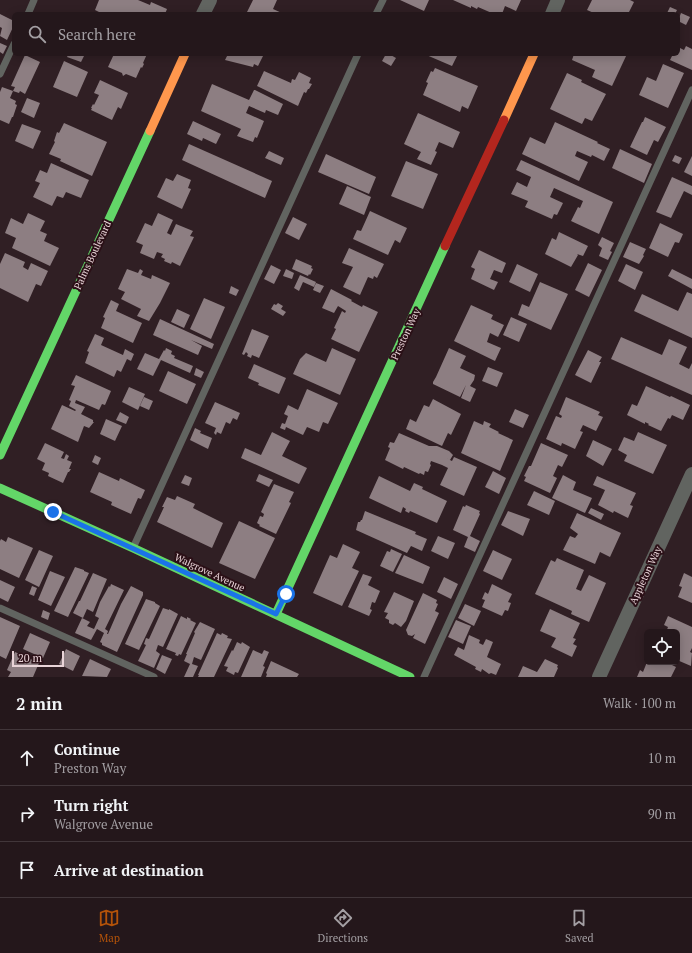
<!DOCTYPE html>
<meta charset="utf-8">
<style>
:root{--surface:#24171b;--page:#2c2024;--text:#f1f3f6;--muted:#a39fa3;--line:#41363a;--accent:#b45309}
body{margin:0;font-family:"PT Serif",serif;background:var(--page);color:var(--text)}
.controls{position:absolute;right:12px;bottom:12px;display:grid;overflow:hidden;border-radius:6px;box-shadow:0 2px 10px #0003}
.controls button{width:36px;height:36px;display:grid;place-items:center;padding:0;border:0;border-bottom:1px solid var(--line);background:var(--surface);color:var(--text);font:20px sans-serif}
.scale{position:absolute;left:12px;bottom:10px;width:52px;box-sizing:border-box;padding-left:4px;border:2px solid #e9d4d8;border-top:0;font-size:11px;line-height:14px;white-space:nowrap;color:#e9d4d8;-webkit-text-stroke:3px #2b1017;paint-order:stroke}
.stop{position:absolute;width:12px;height:12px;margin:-9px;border:3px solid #1a73e8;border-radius:50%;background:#fff}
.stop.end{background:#1a73e8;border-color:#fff;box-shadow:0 1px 4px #0008}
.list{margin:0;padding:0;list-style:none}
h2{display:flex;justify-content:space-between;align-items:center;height:52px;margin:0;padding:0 16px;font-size:17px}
h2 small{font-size:13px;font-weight:400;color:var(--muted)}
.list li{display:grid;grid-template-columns:26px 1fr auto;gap:12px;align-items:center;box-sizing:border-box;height:56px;padding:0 16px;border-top:1px solid var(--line)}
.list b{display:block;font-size:15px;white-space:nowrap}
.list p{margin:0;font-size:13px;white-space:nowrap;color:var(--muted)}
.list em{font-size:13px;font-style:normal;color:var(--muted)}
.icon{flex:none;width:22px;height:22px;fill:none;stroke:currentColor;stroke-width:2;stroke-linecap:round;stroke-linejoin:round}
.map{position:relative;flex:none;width:692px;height:677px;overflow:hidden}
.search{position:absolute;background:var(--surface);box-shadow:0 2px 10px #0003;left:12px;right:12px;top:12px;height:44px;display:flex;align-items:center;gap:10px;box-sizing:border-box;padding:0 14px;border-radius:6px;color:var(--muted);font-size:15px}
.sheet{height:220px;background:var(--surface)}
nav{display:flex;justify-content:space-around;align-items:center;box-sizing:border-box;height:56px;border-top:1px solid var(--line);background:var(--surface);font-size:11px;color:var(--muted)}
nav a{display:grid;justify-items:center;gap:2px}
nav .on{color:var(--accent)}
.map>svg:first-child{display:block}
.building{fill:#8d7e82}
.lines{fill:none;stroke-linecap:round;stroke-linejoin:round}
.lane{stroke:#616460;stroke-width:7}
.street{stroke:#616460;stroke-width:14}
.fast{stroke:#63d668;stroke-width:9}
.slow{stroke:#ff974d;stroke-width:9}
.jam{stroke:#b3261e;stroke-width:9}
.route{stroke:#1a73e8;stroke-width:5}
.labels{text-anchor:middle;stroke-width:4;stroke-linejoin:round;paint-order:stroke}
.street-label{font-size:10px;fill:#e9d4d8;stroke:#2b1017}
</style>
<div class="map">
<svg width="692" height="677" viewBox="0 0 692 677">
<rect width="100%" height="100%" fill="#301f24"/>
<!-- building -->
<path class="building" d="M99,0H138L150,5L151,2L167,9L165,14H103L95,10Z
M253,0H277L273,9L284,14H249L250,13L247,12Z
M400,0H429L424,11Z
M453,0H521L516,11L505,6L502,14H494L478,7L477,9L471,6V8Z
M592,0H630L634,2L628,14H596L587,10Z
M670,7L677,10L675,14L667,13Z
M681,13L690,17L686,25L678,21Z
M0,14L14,21V25L7,40L0,36L2,28L0,27Z
M0,43L7,46L3,54L0,52Z
M686,46L692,49V70L670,60L673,54H678V47L684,50Z
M65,54H85L81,62L67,57L68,55Z
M114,54H147L143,63L144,64L142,68L141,67L136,78L126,74L123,76L122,73L108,67Z
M228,54H264L258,66L254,64L253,67L225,60Z
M386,54H389L396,58L391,66L382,61Z
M424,54H458L452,66Z
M574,54H627L612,86L592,77L595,70L572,60Z
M25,55L40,62L26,92L25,94L20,91L19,93L13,91L15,87L11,86Z
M64,61L88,72L77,97L53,87Z
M663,64L684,73L668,108L639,95L647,77L656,81Z
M435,68L478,86L468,109L462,106L460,112L423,95L428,83L426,82L431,71L433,72Z
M264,71L291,83L292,79L295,80L299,72L311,78L309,83L312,84L309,89H308L306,93L304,92L298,106L257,86Z
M567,73L582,80L581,82L606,94L592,121L585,118L582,124L550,109Z
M100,80L128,93L121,109L118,107L112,120L91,110L92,108H91L93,104L94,105L99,95L94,93Z
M212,84L249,100L254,90H255L283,104L278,115L266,110L265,113L249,106L246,113L264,121L257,138L255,137L253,142L237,136L241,129L201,111Z
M2,87L13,91L10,98L16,101L15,104L17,105L13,117H12L9,124L0,120V92Z
M27,98L40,103L34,118L21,112Z
M418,113L460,132L453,148L439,142L435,151L437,152L431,165L417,159L421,152L404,144Z
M645,117L666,127L658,142L654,140L647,155L630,147L642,122H643Z
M193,121L221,134L216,144L203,138L202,141L187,134Z
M555,122L598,142L597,143L610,149L604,161L592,155L591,157L577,151L575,156L588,162L579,181L522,154L530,137L545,144Z
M64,123L107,142L92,176L60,161L61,159L49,154L55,142L54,141L57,132L59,133Z
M22,124L41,131L33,149L15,141Z
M189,144L272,181L265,198L182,160Z
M620,149L652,164L644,183L612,168Z
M269,151L284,158L281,165L265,158Z
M326,154L376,177L369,194L318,172Z
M675,155L682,158L679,164L672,161Z
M692,156V176L684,172Z
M521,160L613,202L599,234L571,221L578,207L580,208L583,201L554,188L550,197L563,203L557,215L554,214L552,219L525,207L528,201L511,194L517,182L527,187L531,177L516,170Z
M406,161L438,174L423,209L391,196Z
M51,163L89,180L81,198L66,192L63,198L57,196L52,206L33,197L40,183L35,181L40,170L47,173Z
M177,174L191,180L188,188L191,189L182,209L157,197L166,178L173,181Z
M672,177L692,186V195L684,191L671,218L656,212Z
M347,186L371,197L364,215L339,204Z
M370,211L407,228L400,243L395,240L388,255L353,239L357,230L361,231Z
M28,213L45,221L40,231L47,234L44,241L59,248L50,266L12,248L16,238L5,233L11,218L23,224Z
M158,213L173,220L167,233L171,235L176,224L193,231L190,236L194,237L180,266L172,262L171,264L164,261L165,259L161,257L163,254L157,252L154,259L140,253L143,245L136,242L145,223L152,226Z
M293,217L307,224L299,240L285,233Z
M660,223L683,234L679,243L675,242L668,257L649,248Z
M559,232L588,246L583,256L577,254L578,255L571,267L545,254L552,238L556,240Z
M602,237L614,243L610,251L612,252L608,260L599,256L602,248L598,245Z
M630,242L646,249L643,255L644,256L639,264L623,257Z
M349,248L384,264L377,278L374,276L373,279L368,277L360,295L343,287L353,267L342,263Z
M479,250L506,263L502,273L494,270L490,279L498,282L494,290L471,279L475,269L471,267Z
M5,253L25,262L23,267L28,270L31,263L48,271L41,286L36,284L28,302L0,288V264Z
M296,259L312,266L311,268L313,269L310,275L309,274L308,276L292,269Z
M588,263L602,270L589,297L575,290Z
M517,264L538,274L530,292L509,282Z
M626,264L643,272L635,290L618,281Z
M271,265L281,270L274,284L264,279Z
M127,269L138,273L140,269L143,271L141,275L151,279L152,275L170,283L160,303L149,321L137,316L141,309L121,299L125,292L118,289Z
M286,269L294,273L292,279L283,276Z
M672,269L692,279V289L668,276Z
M300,275L316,282L314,287L303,282L299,291L294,288Z
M540,282L568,294L551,330L518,315L522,304L529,307Z
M316,283L324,286L320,293L313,290Z
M231,286L239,290L236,296L229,293Z
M331,289L352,300L351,301L362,307L363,305L378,312L359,352L331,339L336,329L334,328L342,311L345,313L346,311L338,306L334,313L322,308Z
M687,292L692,294V338L634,311L642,294L678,311Z
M204,298L225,307L211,339L190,329Z
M111,300L119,304L116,311L142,323L133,343L101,328L105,318L103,317Z
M278,303L283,306L281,309L286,312L283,316L271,309L274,304L276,305Z
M471,305L493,315L491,319L504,325L498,337L490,333L487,342L501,348L495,361L454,341Z
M177,309L190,315L184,328L171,322Z
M511,317L527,324L519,342L503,335Z
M160,319L214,344L212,349L191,340L202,346L198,355L153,335Z
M252,329L269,336L259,358L252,355L251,358L247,356L248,354L246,352L244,355L242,354Z
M95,334L104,338L101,345L123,355L125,349L134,354L131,361L127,359L121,372L117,370L114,377L85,363L89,352L87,351Z
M621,337L662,355L669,339L687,347L679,364L689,369L692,363V395L611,359Z
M166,348L172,351L171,354L175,356L174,358L193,366L190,373L161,360L153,376L137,369L145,353L159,359L164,350L165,351Z
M332,348L356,359L340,395L293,374L300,359L306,353L326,362Z
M449,348L466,356L460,368L475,375L474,380L470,386L476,389L470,402L461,398L466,385L460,397L433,384V382L436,377Z
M588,350L602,357L599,362H601L591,383L575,375Z
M254,364L286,378L279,394L258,385L259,383L248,378Z
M488,367L503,373L497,387L482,381Z
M196,368L204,372L201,378L194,375Z
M168,371L196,384L187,404L159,391Z
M76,375L111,391L105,405L102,404L99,410L76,400L75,403L85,407L81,414L93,420V422H94L89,428L84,426L78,442L51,429L62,405L75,411L76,410L69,406L71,401L69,400L75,386L71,385Z
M646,386L670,397L671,396L690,405L683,420L672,415L670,419L668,418L661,431L648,425L649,424L645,422V424L627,415L632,404L637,406Z
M129,387L145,394L138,410L122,402Z
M307,389L338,403L328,424L323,422L319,432L307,427L303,435L286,427L285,430L280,428L282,423L285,424L288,416L284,414L288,405L298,410Z
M144,397L153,401L149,410L140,406Z
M566,397L600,412L598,415L603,417L596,431L583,425L580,431L583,432L575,449L562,443L561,446L546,439L556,416L561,418L562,416L559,414Z
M433,399L461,414L451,435L448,433L442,446L406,429L410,419L416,422L424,405L429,407Z
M215,402L240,413L237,420L233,418L230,424L226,422L221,434L217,432L216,435L214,433L216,428L205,423Z
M515,409L529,415L523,428L509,422Z
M120,412L129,417L126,424L116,420Z
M106,419L122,426L115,441L100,434Z
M474,421L483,425L484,421L491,424L489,427L499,432L498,433L513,440L500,471L461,453Z
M195,428L201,431L200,433L212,438L208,449L190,440Z
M272,432L290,441L282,456L307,468L299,484L241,458L245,448L261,455Z
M638,432L667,445L653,474L624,461L627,455L618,450L624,437L634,441Z
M399,433L429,446H437L449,451L453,455L450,460L446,458L452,461L454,457L477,467L464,496L440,485L448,468L442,465L431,461L430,464L431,465L428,472L425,471L424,475L420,473L419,474L404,467L403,469L385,460L390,448L388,447L390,442L394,443Z
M593,440L612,449L603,466L586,456Z
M45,443L64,452L61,458L64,459L66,454L69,456L67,460L72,462L69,469H71L69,472H68L63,483L48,476L49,473L42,470L45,463L37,459Z
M541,443L568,455L562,467L558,465L553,476L557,478L550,493L524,481L526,477L524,476L529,466H531Z
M95,455L101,458L98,465L92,462Z
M493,471L506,478L499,494L485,487Z
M99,472L119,481L120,478L145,490L141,499L138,498L131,514L111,505L112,502L90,492Z
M259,474L273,480L269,487L256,481Z
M185,475L192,478L189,486L181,483Z
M563,475L576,482L573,490L592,498L585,513L552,498Z
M379,476L410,491L414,483L423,487L422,489L447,501L437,523L410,511L409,513L405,511L406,509L403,507L401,513L369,498Z
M597,476L636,493L630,505L633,506L628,518L614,511L613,513L598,505L605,490L593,485Z
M274,484L294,492L289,502L291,503L276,534L259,526L260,525L257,523L260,516L263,517L264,514L261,512Z
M534,491L555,501L549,515L527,505Z
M177,496L195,504L193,508L223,523L212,548L157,522L164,507H162L167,497L175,500Z
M466,505L480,511L479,513L480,514L470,536L480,541L475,552L464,547L468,537L453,530L463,506L465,507Z
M591,508L604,514L601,520L588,513Z
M365,511L416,532L415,534L427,539L422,551L411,546L407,553L356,530L358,522H360L361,520H362Z
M508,511L530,519L523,536L501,525Z
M577,513L621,533L610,557L600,552L595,564L563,550L570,536L575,538L578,534L570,528Z
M239,521L275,538L255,579L219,563Z
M438,536L455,543L448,559L431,551Z
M8,537L33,548L19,578L0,569V541L1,539L6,542Z
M343,544L360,552L352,568L359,571L342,606L313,593L330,555L337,558Z
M391,549L402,554L393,572L380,566L387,551L390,552Z
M39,550L53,556L39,587L25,580Z
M493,550L512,559L502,580L483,571Z
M404,555L430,567L423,584L395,573Z
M557,558L584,570L576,589L581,591L589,575L606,583L589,622L571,614L572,611L535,594L551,560L555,562Z
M75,567L84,570V571L89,573L68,617L54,611Z
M50,571L65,577L51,606L38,600Z
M93,573L107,579L93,612L87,609L83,618L73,613L79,601H80Z
M684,573L692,577V603L678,597L682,587L679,586Z
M363,574L372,577L368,585L380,591L375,603L372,602L370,609L372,610L369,616L348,607Z
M444,577L458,584L451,599L437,592Z
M0,580L15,587L8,602L0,598Z
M111,584L124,590L105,629L108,631L107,634H108L121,604L131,586L143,592V595L117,652L102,645V643L100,642L104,633L97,629L91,640L75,633L82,618L90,622L87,626L94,629L99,618L95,616L100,602L109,586L110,587Z
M492,584L512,594L508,602L511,603L508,611L505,610L502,616L482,607L485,600L482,599L485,592L488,594Z
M32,586L37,588L34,596L29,594Z
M394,592L414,601L406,621L401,627L395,623L393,625L389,623V620L385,618L388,613L384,612Z
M423,593L437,600L436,603L438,604L435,611L439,613L425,644L413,638L415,634L412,636L408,635L406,630Z
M146,599L155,602V603L160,606L139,650L125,644Z
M465,604L481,611L474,626L458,618Z
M163,608L169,610V609L178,614L163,647L158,645L156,651L160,654L154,668L138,661L146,645L144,644L146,638L149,639Z
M550,609L580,623L573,638L576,639L573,644L577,646L572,657L551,647L556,638L540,631Z
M43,610L50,613L48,620L41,617Z
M181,616L187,619V617L191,619L190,620L196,623L181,655L179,654L178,656L175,655L176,653L166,649Z
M668,616L692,627V648L690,652L692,653L691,666L677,660V632H666L668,627L664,625Z
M0,617L20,626L6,659L0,656Z
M456,620L471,626L463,644L448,637Z
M200,622L215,629L201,660L194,657L192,664L198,666L193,677H184L190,664L184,661L187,654H186L195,633L194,632Z
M30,633L50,642L43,658L23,649Z
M217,633L221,635L222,633L228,636L227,638L232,639L214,677H198L199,675H198Z
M469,635L480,640L479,643L483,645L486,639L493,642L487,657L501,664L496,675L491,673L489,674L482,669L481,672L475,669L476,667L454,655L458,647L464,650Z
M237,642L241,644L242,642L250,647L238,673L235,672L234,675L226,671L228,667L224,666L232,650L233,651Z
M66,649L80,656L73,671L59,664Z
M253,650L262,654L264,650L269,652L263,666L265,667L261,677H241Z
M15,652L39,663L33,677H8L11,672L7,670Z
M162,655L172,659L165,674L156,669Z
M90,659L111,669L107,677L82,676Z
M545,659L558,665L557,667L558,668L554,677H518L523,666L537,672Z
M271,661L299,674L297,677H266L267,674L266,673Z
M647,662H666L676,667L671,677H637L640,670L643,672Z"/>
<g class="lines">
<!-- lane -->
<path class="lane" d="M28,14L34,0
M376,14L383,0
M0,74L14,44
M133,548L358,54
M0,608L154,677
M424,677L692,90"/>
<!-- street -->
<path class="street" d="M203,14L210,0
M552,14L558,0
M599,677L692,474"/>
<!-- fast -->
<path class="fast" d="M0,455L150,131
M0,488L133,548L410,677
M276,614L445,246"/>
<!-- slow -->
<path class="slow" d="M504,120L534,54
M150,131L185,54"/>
<!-- jam -->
<path class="jam" d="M445,246L504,120"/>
</g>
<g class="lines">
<!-- route -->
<path class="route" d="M53,512L276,614L286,594"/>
</g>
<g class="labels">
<!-- street labels -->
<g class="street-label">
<text transform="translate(92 255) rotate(-65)" y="4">Palms Boulevard</text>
<text transform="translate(405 334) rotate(-65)" y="4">Preston Way</text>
<text transform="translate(210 572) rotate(25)" y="4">Walgrove Avenue</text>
<text transform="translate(645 575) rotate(-65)" y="4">Appleton Way</text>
</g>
</g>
</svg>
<div class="controls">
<button><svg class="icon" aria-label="locate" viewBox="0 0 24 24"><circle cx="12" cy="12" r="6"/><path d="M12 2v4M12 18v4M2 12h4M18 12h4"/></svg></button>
</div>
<div class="scale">20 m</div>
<div class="stop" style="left:286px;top:594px"></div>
<div class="stop end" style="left:53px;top:512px"></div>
<div class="search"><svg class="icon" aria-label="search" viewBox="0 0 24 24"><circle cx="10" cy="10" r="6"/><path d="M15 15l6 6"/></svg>Search here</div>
</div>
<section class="sheet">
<h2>2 min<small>Walk · 100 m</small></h2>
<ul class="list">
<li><svg class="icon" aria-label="ahead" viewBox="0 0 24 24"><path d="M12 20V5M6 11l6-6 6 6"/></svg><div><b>Continue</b><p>Preston Way</p></div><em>10 m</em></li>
<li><svg class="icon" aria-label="right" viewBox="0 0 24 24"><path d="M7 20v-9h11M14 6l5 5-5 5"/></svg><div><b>Turn right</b><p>Walgrove Avenue</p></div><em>90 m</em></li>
<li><svg class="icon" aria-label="arrive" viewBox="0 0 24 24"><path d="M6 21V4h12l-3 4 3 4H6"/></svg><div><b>Arrive at destination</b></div></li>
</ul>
</section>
<nav>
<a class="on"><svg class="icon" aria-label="map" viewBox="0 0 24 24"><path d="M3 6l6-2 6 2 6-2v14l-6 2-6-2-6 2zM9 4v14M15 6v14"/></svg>Map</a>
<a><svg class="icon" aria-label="directions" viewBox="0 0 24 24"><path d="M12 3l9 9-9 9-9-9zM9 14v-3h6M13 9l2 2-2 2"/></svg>Directions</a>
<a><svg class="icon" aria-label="saved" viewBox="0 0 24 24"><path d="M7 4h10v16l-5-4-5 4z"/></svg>Saved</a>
</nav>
